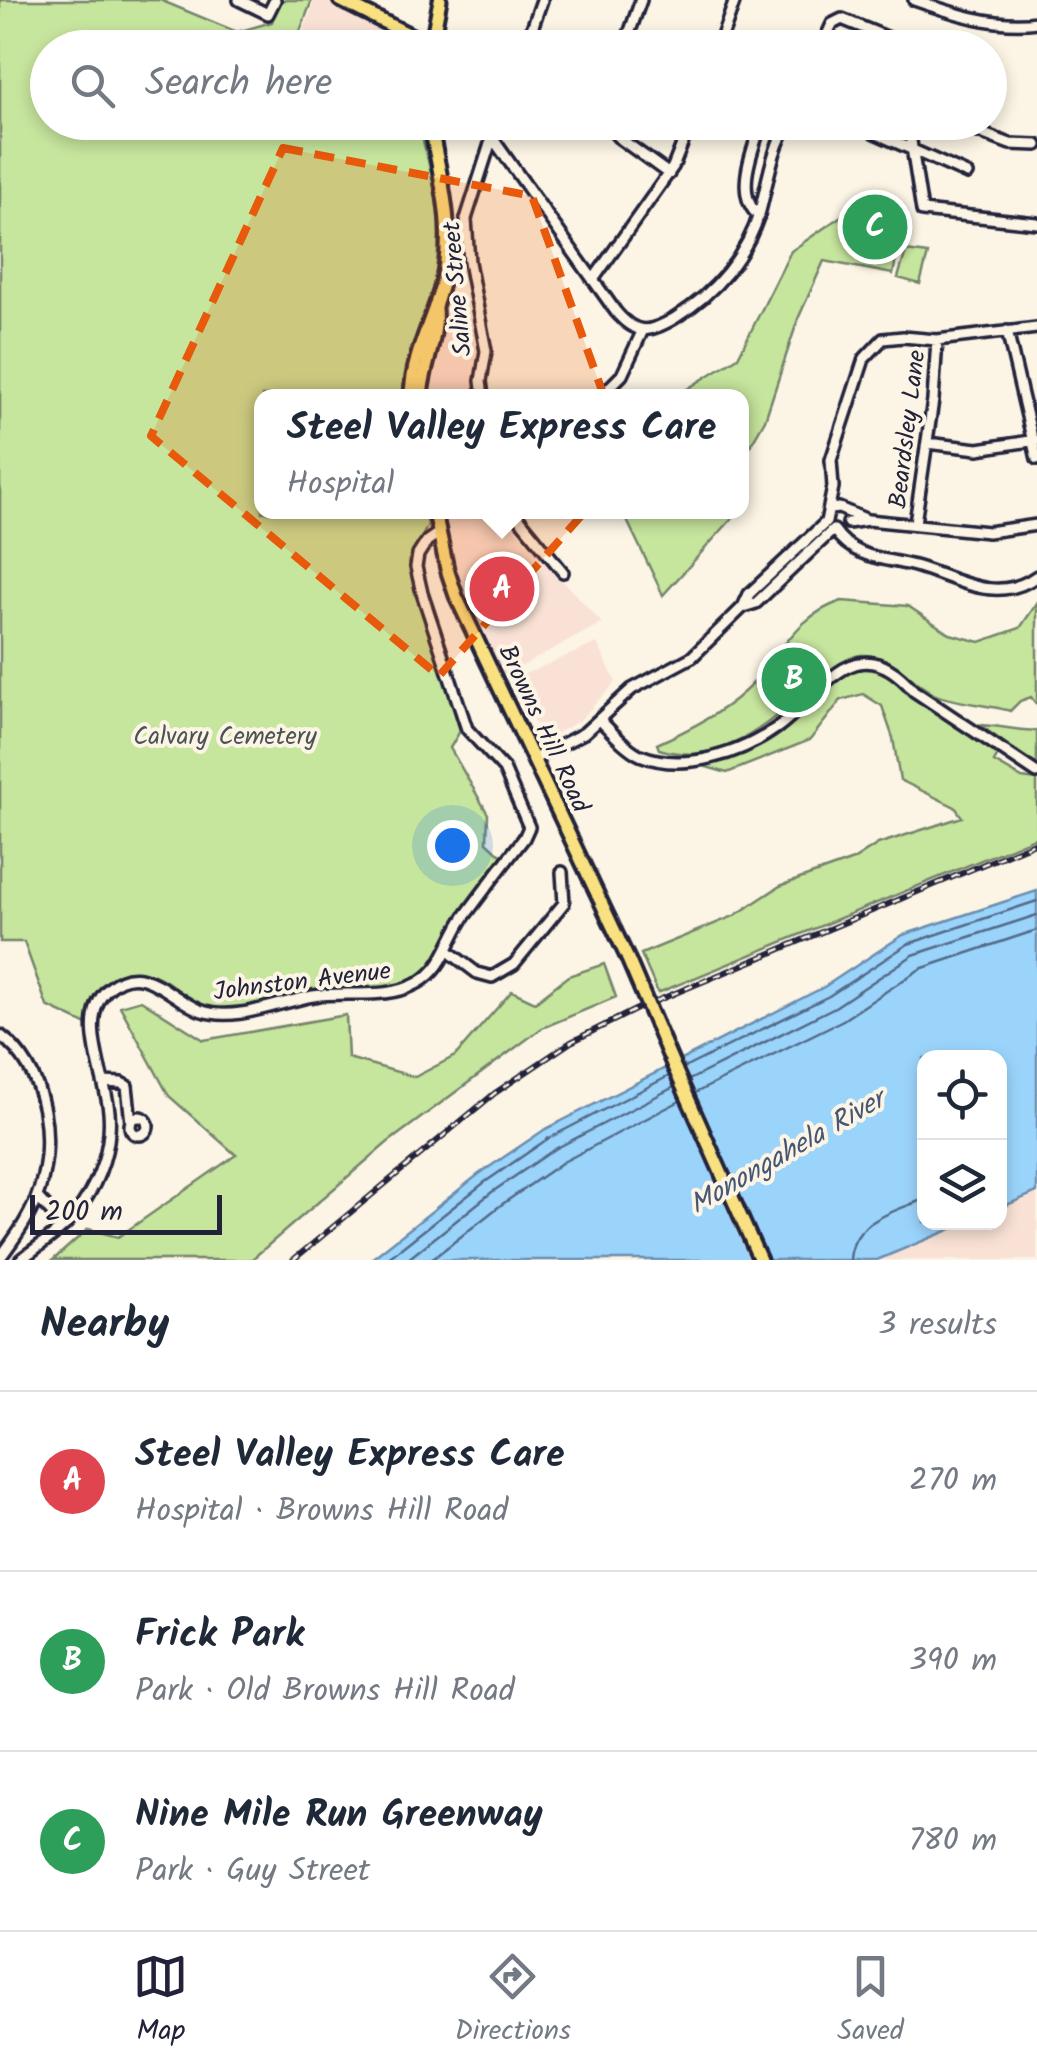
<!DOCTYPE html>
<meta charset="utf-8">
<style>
:root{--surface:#fff;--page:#f2f2f3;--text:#1f2937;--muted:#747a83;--line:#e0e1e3;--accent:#22223b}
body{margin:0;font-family:Kalam,sans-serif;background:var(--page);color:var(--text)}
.controls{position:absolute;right:30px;bottom:30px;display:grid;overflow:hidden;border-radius:20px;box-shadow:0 5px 15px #0003}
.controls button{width:90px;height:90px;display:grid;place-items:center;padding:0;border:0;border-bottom:2px solid var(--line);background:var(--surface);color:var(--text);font:50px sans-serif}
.scale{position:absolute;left:30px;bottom:25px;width:192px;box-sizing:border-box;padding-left:10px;border:5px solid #22223b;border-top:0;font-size:28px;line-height:35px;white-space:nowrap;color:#22223b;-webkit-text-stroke:8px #fcf5e5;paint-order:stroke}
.you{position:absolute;left:452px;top:845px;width:35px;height:35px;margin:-25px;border:8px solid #fff;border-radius:50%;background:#1a73e8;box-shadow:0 0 0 15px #1a73e833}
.badge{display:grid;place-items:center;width:65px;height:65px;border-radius:50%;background:var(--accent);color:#fff;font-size:32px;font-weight:700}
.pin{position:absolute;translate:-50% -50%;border:5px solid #fff;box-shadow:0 2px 10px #0006}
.popup{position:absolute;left:254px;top:389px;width:495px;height:130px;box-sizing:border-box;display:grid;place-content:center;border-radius:20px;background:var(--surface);filter:drop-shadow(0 2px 8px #0005);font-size:32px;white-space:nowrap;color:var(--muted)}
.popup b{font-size:38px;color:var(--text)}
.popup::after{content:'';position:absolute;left:50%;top:100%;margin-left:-20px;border:20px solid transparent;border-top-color:var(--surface)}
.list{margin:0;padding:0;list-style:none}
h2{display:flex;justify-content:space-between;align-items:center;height:130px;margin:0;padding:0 40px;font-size:42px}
h2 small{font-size:32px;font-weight:400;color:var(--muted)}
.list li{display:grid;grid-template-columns:65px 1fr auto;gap:30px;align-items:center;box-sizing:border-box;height:180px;padding:0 40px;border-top:2px solid var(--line)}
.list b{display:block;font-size:38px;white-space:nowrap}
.list p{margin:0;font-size:32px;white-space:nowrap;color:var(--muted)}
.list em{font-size:32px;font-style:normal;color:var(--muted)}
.icon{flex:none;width:55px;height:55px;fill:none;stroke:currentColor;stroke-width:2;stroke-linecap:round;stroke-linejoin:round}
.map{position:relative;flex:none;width:1037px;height:1260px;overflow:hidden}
.search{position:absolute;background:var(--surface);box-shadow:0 5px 15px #0003;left:30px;right:30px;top:30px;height:110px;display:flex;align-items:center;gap:25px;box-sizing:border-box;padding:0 35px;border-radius:55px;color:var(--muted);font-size:38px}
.sheet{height:670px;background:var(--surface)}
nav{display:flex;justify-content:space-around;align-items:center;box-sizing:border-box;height:140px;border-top:2px solid var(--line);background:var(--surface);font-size:28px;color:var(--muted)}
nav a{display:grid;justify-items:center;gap:5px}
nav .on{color:var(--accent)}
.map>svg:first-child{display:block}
.built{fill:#f9e2d5}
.green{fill:#c6e59d;stroke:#74846c;stroke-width:2.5}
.water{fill:#9bd4fb;stroke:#6b8dae;stroke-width:2.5}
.pier{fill:#fcf5e5}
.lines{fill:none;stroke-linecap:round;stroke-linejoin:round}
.shore{stroke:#526988;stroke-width:2.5}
.minor-casing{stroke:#22223b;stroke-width:16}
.major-casing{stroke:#22223b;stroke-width:19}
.minor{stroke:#fcf5e5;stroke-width:9}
.major{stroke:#f9e181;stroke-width:11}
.rail-casing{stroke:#22223b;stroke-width:6}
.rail{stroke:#fcf5e5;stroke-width:2.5;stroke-dasharray:8;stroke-linecap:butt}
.major-bridge-casing{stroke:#22223b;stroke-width:19;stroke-linecap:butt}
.major-bridge{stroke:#f9e181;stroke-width:11}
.marked{fill:#e8590c;fill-opacity:0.2;stroke:#e8590c;stroke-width:8;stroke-dasharray:20 12;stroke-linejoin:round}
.labels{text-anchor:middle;stroke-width:8;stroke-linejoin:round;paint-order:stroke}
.street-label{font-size:25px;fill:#22223b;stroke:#fcf5e5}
.park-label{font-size:25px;fill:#4b5354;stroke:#fcf5e5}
.water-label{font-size:28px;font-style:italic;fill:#465775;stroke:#fcf5e5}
</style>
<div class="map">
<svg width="1037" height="1260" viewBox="0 0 1037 1260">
<rect width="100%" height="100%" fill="#fcf5e5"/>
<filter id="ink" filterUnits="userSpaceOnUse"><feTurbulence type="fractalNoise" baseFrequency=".01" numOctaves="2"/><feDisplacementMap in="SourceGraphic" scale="20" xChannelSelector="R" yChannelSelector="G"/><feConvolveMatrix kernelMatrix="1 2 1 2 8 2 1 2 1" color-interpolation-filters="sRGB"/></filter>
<g filter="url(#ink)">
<!-- built -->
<path class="built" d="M315,0H329L388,30L410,47L297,48Z
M448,305L476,318L480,340L477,396H424Z
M445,512H503L512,526L602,623L504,676L457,577Z
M597,643L616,682L579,721L544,740L511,680Z
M1037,1192V1260H877L966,1223L1000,1222V1208Z"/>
<!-- green -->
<path class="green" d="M0,0H160L237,32L272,22L278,0H312L294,47L48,48V122L418,123C435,183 447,228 432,291C423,327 404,359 404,396H262V512H425L428,525L409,561L460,731L450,748L488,814L487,842L502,856C487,876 471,896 457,917C442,939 441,965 415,979C385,995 350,985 317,989C283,994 249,1013 213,1009C188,1006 176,983 154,975C117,960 92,993 87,1025L47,1006L24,942H0Z
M858,210L893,214L889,243L869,242L877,248L881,257L884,248L898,250L893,274L824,261L798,319L765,420L742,460V396H676L738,357L791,251L847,212L858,225Z
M906,251L928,254L920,284L898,278Z
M623,512H738L663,595Z
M842,601L908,606L950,634L980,642L1020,628L1037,603V705L1031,697L1020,701L1010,711C990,705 950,702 934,694C910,681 891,653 861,655C848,656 838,667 828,675C776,712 730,771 659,749L657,744C688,730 720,714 745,691C781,658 792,617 842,601Z
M864,667L885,670L999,753L994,762L1022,778L1037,780V837L658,993L641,954L734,916L780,886L853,860L878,844L962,817L955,807L900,780L893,738L882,706L863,694L841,700L810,740L727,773L696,764C723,758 747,753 770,737C801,715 823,673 864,667Z
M980,725C996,725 1027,733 1037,730V767Z
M604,964L616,997L542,1028L387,1143L251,1260H53L88,1229L118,1237L236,1155L169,1096L120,1006L141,1000L204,1040L346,1015L348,1058L415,1077L455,1056L512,991L535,1002L568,976Z"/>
<!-- water -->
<path class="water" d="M1037,891V1192L1000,1208V1058H924V1222L966,1223L877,1260H370L479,1174L544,1130L824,987L903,935Z"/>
<!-- pier -->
<path class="pier" d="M679,1054L769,1260H749L663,1062Z"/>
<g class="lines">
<!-- shore -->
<path class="shore" d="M684,1068L829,996L908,944L1037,901
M689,1080L835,1007L913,955L1037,915
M695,1093L843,1020L920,969L1037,930
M386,1260L485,1182L549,1138L669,1076
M407,1260L492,1192L555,1149L674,1087
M431,1260L501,1205L563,1162L680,1101
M850,1260C852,1220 894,1212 924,1199"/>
<!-- minor casing -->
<g class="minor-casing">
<path id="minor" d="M239,0L268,14L275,0
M914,0C952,13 996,28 1037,22
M525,48L542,0
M624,48L641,0
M718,48L735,0
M821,48L832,24L842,19L913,48
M481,122L616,312C636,336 650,333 675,318C715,293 747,256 760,211C768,181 772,148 789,122
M605,122L618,137L669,174
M908,122L922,211L1037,223
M952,122L1010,144L1037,145
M868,130L967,174
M759,216C733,195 753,148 762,122
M593,280L673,167L691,122
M1007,331L1037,459
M610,387L622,375L642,332
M483,396L481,381L486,351L469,262L466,219L497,122
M927,443L978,449L1037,440
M830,509L839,508L865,519
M514,512L563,572
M848,523L868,520L988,532L1037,525
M915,523L933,400L937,340
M834,530C854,560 887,558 918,567C958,579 997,605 1037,576
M743,607L756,603L833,530
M600,720C611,731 625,748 640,755C684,773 743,753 778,727C823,694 855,622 914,691L1037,773
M534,759L584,733L632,689L692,657L743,607L749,594L826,522L833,487L831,460L864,359L883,339L903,337L937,340L1037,328
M448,951L477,973L492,977L514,964L564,903L562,872
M0,1035C48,1071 57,1145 36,1199C28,1220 14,1239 0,1258
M103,1082L121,1083L127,1086L131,1122
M130 1126a9 9 0 1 1 18 0a9 9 0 1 1-18 0Z
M37,1197L52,1213L70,1219
M20,1260C41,1244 67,1228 82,1205C100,1179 112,1145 109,1112C106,1076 76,1018 108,989C143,957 171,1001 202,1011C237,1022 279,1002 313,996C348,990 385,1001 418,983C445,968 448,940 465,916C484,890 504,864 524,838L529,827L504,769L467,729L422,593L416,567L418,555L427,541L440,532"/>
</g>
<!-- major casing -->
<g class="major-casing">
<path id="major" d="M340,0L432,46
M431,48L440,0
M411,396C412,355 432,323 442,284C456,227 440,178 430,122
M421,396C423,367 438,338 435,309
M435,512L447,569L456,596L628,959
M675,1069L760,1260"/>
</g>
<!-- minor -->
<use href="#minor" class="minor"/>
<!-- major -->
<use href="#major" class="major"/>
<!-- rail casing -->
<g class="rail-casing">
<path id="rail" d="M293,1260L495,1093L571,1042L637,1009L1037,842"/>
</g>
<!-- rail -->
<use href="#rail" class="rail"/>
<!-- major-bridge casing -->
<g class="major-bridge-casing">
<path id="major-bridge" d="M628,959L675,1069"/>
</g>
<!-- major-bridge -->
<use href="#major-bridge" class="major-bridge"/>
</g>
</g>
<!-- marked area -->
<path class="marked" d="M283,148L532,196L628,463L439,676L151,436Z"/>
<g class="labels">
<!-- street labels -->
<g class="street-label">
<text transform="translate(456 289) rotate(-95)" y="9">Saline Street</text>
<text transform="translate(906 429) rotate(-83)" y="9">Beardsley Lane</text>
<text transform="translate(545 728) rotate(65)" y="9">Browns Hill Road</text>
<text transform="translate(302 980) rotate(-7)" y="9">Johnston Avenue</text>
</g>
<!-- park labels -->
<g class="park-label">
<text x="225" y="744">Calvary Cemetery</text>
</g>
<!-- water labels -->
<g class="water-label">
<text transform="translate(786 1151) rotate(-30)" y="10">Monongahela River</text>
</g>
</g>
</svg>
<div class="controls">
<button><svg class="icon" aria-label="locate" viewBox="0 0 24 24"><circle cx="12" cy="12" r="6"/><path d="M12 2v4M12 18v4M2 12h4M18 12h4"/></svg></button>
<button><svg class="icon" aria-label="layers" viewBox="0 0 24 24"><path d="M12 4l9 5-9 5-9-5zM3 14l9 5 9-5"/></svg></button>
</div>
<div class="scale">200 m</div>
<div class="you"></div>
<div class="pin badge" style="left:502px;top:589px;background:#e0444e">A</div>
<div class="popup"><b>Steel Valley Express Care</b>Hospital</div>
<div class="pin badge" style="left:794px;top:680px;background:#2e9e5b">B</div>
<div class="pin badge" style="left:875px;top:227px;background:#2e9e5b">C</div>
<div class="search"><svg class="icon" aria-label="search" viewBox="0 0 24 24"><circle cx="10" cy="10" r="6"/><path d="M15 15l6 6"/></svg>Search here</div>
</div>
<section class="sheet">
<h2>Nearby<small>3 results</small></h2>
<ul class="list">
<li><span class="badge" style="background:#e0444e">A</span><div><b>Steel Valley Express Care</b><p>Hospital · Browns Hill Road</p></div><em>270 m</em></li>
<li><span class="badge" style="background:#2e9e5b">B</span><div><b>Frick Park</b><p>Park · Old Browns Hill Road</p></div><em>390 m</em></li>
<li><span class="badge" style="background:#2e9e5b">C</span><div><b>Nine Mile Run Greenway</b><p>Park · Guy Street</p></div><em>780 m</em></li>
</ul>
</section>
<nav>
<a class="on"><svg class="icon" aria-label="map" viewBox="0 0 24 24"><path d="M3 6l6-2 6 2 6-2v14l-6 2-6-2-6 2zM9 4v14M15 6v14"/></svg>Map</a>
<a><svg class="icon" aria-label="directions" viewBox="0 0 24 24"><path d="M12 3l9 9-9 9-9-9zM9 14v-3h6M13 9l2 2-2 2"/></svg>Directions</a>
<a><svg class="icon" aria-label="saved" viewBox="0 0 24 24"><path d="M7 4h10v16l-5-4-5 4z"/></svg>Saved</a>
</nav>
